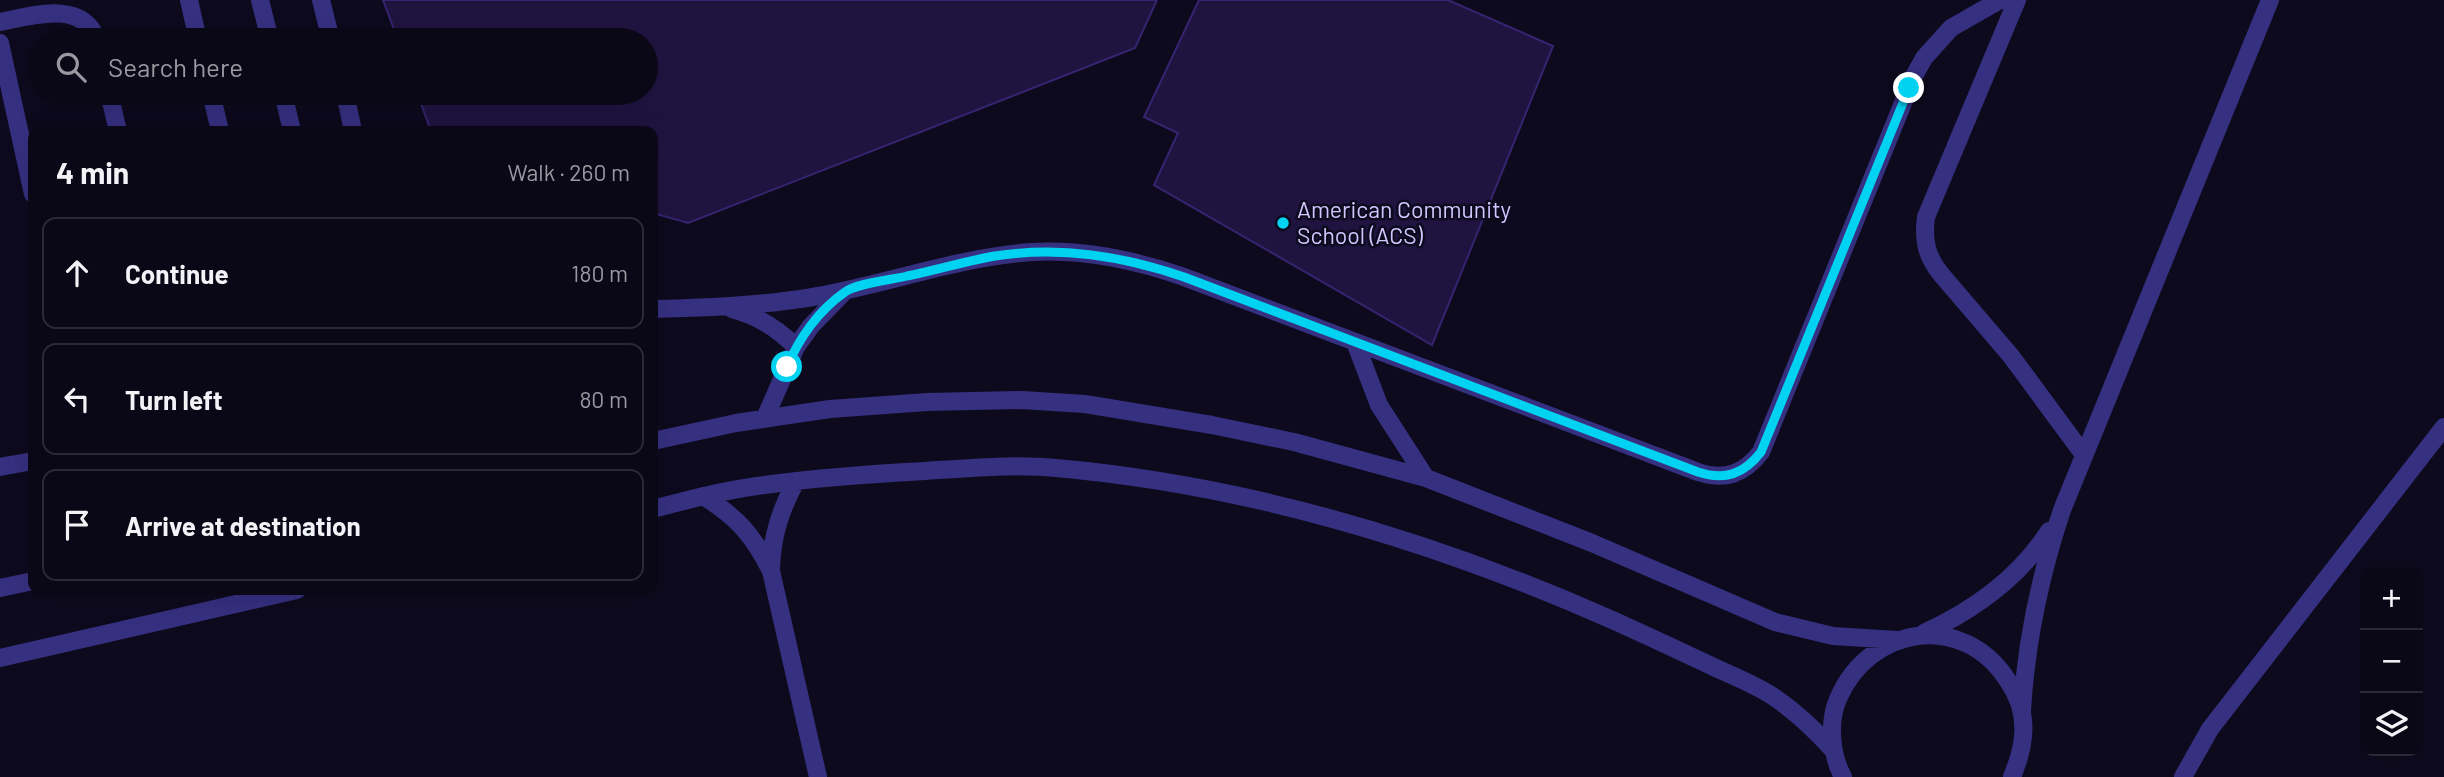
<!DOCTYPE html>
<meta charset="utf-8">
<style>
:root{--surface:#0a0816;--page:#13111f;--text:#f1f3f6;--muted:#999aa1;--line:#2a2935}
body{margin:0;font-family:Barlow,sans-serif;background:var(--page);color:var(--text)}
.controls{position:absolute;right:21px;bottom:21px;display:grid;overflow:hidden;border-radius:14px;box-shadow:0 7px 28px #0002}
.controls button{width:63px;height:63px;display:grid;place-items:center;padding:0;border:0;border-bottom:2px solid var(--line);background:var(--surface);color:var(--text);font:35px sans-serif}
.stop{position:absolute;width:21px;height:21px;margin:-16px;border:5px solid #00d2f2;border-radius:50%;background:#fff}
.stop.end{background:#00d2f2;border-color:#fff;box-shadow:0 2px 7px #0008}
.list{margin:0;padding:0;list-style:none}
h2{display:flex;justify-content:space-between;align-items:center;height:91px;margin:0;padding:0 28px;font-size:30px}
h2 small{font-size:23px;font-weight:400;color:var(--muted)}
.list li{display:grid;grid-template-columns:46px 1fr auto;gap:21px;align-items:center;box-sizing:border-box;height:112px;margin:0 14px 14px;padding:0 14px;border:2px solid var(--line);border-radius:14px}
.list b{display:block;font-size:26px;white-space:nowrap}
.list em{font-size:23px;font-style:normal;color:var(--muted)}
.icon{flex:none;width:38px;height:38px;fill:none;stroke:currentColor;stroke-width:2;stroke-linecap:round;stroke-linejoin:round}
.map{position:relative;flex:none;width:2444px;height:777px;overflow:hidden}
.search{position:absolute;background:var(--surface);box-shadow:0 7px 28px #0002;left:28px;top:28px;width:630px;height:77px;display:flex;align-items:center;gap:18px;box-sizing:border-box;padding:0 24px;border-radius:38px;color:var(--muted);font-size:26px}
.panel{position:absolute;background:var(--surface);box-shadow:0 7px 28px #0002;left:28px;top:126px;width:630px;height:469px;border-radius:14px}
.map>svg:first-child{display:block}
.building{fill:#1f1440;stroke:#35246f;stroke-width:2}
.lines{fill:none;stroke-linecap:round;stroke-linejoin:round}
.minor{stroke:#363081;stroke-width:18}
.route{stroke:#00d2f2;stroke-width:9}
.poi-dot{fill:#00d2f2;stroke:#0e0a1e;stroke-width:2.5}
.labels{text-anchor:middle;stroke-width:5;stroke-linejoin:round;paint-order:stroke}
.poi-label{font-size:23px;fill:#cfc7ff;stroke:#0e0a1e;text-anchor:start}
</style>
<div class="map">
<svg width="2444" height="777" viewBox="0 0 2444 777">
<rect width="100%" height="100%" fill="#0e0a1e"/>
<!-- building -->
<path class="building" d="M383,0H1157L1135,48L688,223L653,213V131H431L417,93H646V40H398Z
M1199,0H1448L1553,46L1432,345L1154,185L1178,133L1144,117Z"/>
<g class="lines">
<!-- minor -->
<path class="minor" d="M189,0L198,40
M260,0L270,40
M321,0L331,40
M2017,0L1926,217C1923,239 1926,255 1940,273L2011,356L2084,455
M0,22C34,15 83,0 97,40
M0,43L33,194
M109,93L118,131
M211,93L220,131
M283,93L292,131
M345,93L353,131
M653,309C704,308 756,306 807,298C883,286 956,257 1032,252C1085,249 1135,260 1184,277L1698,472C1725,481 1744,474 1761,452L1914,76L1924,58L1951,28L2000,0
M732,309C758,316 777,328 796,347
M1355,342L1379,405L1426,478
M765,418L796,347L811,326L844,292
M653,441L736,423L830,409L927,402L1022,400L1085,404L1212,425L1294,442L1426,478L1592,543L1775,622L1833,636L1897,640
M0,467L33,461
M703,496C737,517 753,535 771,571L818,777
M653,509C687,500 721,491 757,486C812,478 869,474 925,471C968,468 1013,464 1056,468C1248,485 1434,541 1610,619C1646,635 1682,652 1718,669C1736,677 1756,685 1774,697C1796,712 1816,731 1834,751
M771,568C772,535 781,509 796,481
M0,588L33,581
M1924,633C1974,610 2019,578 2049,531
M0,658L297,590
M2022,711C2026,641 2040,576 2062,510L2270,0
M1843,777C1831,755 1828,722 1838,699C1869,626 1963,610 2008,681C2019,697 2025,716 2023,736C2022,751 2017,764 2012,777
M2183,777L2210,729L2444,427"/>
</g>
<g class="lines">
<!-- route -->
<path class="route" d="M787,367C799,338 819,310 845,292C857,283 891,280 907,276C936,270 966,261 995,256C1061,246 1122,256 1184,277L1698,472C1725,481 1744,474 1761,452L1909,88"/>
</g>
<!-- markers -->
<circle class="poi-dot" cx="1283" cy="223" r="7"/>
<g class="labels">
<!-- poi labels -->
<g class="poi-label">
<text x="1297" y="218">American Community<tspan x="1297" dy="26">School (ACS)</tspan></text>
</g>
</g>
</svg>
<div class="controls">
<button>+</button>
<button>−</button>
<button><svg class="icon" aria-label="layers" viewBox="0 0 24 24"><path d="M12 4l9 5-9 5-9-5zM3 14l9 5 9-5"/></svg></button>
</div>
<div class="stop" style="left:787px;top:367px"></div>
<div class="stop end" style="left:1909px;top:88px"></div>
<div class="search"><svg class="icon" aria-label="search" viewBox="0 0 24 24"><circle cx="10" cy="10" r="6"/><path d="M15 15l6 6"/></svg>Search here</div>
<section class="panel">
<h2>4 min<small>Walk · 260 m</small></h2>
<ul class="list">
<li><svg class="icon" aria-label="ahead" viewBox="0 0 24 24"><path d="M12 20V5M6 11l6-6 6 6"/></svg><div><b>Continue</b></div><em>180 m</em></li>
<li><svg class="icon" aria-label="left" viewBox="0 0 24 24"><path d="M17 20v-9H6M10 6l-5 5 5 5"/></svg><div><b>Turn left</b></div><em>80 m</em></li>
<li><svg class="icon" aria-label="arrive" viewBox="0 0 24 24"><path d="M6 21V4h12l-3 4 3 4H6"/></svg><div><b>Arrive at destination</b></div></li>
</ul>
</section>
</div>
